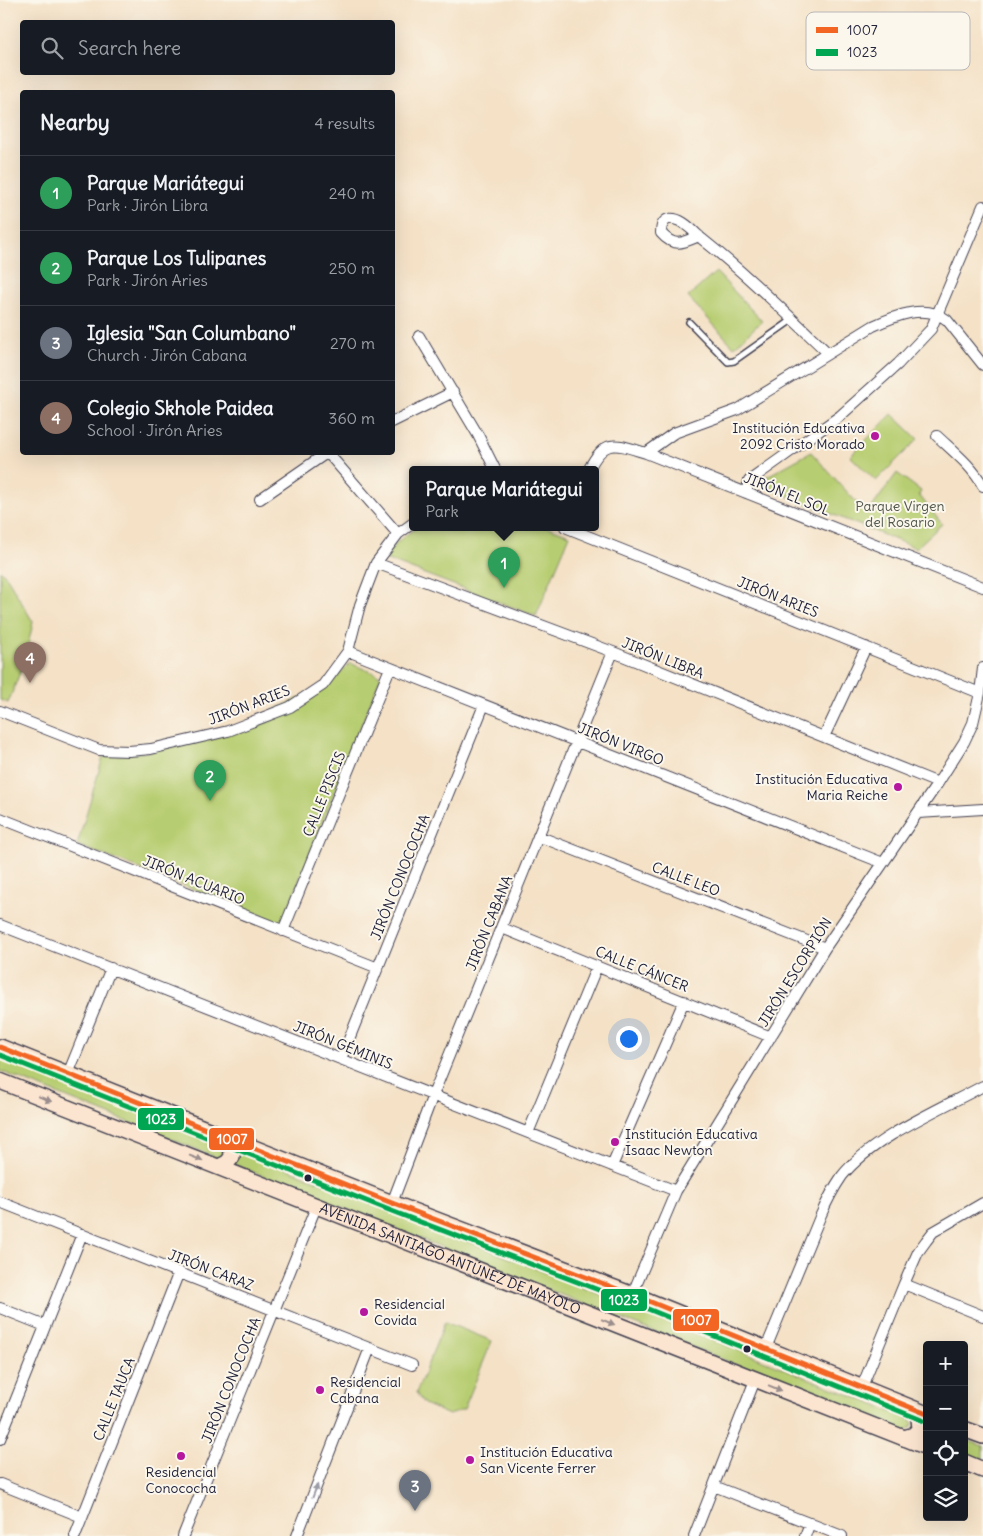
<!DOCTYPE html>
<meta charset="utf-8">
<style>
:root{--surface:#171b24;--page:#242831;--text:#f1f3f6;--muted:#9ea1a6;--line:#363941;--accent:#8c9099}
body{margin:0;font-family:Delius,sans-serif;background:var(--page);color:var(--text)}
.controls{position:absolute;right:15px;bottom:15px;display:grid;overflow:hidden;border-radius:5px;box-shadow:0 5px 20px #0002}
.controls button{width:45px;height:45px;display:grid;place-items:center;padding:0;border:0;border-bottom:1px solid var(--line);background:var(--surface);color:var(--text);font:25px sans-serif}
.you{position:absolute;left:628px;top:1038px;width:18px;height:18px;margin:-12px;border:4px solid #fff;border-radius:50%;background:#1a73e8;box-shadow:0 0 0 8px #1a73e833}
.badge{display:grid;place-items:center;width:32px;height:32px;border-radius:50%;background:var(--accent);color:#fff;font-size:16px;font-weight:700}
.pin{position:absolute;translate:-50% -41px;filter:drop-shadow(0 1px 2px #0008)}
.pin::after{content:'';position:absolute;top:26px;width:18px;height:15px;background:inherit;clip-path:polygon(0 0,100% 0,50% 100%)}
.popup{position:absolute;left:409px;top:466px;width:190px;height:65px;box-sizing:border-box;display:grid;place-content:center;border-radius:5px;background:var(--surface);filter:drop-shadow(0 1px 4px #0005);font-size:16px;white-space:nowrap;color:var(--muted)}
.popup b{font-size:19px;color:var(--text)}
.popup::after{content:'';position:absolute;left:50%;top:100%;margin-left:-10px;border:10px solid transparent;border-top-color:var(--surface)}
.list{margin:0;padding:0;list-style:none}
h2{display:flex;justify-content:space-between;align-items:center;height:65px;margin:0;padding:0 20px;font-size:21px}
h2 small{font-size:16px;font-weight:400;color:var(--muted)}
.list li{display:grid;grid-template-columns:32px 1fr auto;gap:15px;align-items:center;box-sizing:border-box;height:75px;padding:0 20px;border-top:1px solid var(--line)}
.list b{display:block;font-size:19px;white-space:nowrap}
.list p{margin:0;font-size:16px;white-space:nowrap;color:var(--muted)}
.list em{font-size:16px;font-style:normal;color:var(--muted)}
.icon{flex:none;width:28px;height:28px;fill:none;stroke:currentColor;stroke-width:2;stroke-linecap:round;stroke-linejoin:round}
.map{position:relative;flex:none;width:983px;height:1536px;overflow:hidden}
.search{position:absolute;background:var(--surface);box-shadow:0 5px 20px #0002;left:20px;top:20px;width:375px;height:55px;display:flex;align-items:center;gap:12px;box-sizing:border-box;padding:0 18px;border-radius:5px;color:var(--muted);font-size:19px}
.panel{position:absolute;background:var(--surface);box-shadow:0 5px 20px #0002;left:20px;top:90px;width:375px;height:365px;border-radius:5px}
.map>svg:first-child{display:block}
.green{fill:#b7cd71;stroke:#6c7856}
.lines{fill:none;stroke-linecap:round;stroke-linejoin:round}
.service-casing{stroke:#423f50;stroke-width:8}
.minor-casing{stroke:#423f50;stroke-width:12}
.secondary-casing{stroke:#423f50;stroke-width:18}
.service{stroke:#fff;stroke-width:5}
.minor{stroke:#fff;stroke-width:10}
.secondary{stroke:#fce5d0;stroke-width:15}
.bus-1-casing{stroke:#fbf7ec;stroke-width:9}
.bus-2-casing{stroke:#fbf7ec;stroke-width:9}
.bus-1{stroke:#f26522;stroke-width:5}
.bus-2{stroke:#00a651;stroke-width:5}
.oneway{fill:#9a8d8d}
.oneway2{fill:#9c9ca7}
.poi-dot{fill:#b5179e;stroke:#fbf7ec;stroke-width:2}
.bus-dot{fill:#22223b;stroke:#fbf7ec;stroke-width:2}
.labels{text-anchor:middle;stroke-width:4;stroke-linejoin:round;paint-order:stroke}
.poi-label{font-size:14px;fill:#22223b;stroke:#fbf7ec;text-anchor:start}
.street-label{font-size:14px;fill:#22223b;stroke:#fbf7ec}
.park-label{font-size:14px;fill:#4f554b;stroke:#fbf7ec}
.key{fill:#fbf7ec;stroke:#bab7b7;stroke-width:1}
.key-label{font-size:14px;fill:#22223b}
.line-badge{stroke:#fbf7ec;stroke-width:2}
.badge-label{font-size:14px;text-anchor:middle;font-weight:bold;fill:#fff}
</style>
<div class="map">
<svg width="983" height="1536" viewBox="0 0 983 1536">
<rect width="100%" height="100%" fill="#fbf7ec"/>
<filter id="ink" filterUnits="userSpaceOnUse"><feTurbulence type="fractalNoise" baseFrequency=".02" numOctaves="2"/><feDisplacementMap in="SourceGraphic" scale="10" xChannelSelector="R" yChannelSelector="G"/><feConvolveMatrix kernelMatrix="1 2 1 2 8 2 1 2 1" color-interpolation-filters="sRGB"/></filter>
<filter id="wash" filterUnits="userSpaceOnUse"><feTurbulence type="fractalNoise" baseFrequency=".0096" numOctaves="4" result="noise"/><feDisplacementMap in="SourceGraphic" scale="20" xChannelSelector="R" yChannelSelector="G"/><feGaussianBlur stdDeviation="1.12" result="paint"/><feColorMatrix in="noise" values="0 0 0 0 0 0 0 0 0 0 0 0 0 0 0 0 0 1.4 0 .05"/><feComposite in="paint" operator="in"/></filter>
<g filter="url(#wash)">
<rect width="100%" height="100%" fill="#f4e1c6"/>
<!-- green -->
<path class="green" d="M716,272L762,321L734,347L688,297Z
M892,414L918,439L876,481L850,456Z
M811,452L867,514L897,473L921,491L919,495L942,524L916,548L762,486V479Z
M419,527H547L570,535L536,616L385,559C393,544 404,535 419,527Z
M0,570L6,576L33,622L25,660L8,703L0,700Z
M350,663L381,676L282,923L77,845L103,757L147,752L214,738L328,685Z
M0,1053L912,1420L913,1424L911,1428L905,1432L0,1071Z
M445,1322L492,1341L464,1409L449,1415L424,1404L416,1393Z
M964,1439L983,1446V1463L964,1455Z"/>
</g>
<g filter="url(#ink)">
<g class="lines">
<!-- service casing -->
<g class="service-casing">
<path id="service" d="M689,322L728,362L734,361L792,320"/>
</g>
<!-- minor casing -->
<g class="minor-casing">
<path id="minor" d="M699,236C683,243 674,248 661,233C661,225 664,217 674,219C685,221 694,232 702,239C746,274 787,314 828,353
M419,336L478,435L495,469
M392,422L453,392
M937,436C954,452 972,466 983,486
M327,452L398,534
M646,453L674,433L737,410L873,326C895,316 925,303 947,320L983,365
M589,469C605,437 616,444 646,453L983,587
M746,493L749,481L840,416L898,364L931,329L983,206
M260,499L328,452
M565,527L980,693
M376,563L613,652L938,783
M348,651L883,863
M0,711L99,750L129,751L151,749L228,731L290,707L323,685L348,651L360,605L376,563L398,534L413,523
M824,737L866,647
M918,813L983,809
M0,818L378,968
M538,836L825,948
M0,925L676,1191
M502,928L771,1037
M283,931L390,668
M341,1059L484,705
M68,1074L111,968
M528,1133L597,966
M612,1166L684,1001
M0,1202L412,1365
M392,1203L433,1095L613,652
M904,1284L983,1316
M632,1295L676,1191L825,948L938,783L964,742L973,723L980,693L983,668
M0,1308L45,1326
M766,1348L820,1217C826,1203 833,1189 842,1176C873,1137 939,1110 983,1086
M861,1389L904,1284L918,1252L926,1241L933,1232L983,1203
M0,1439L82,1234
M0,1484L82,1517
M714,1486L842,1536
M75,1536L179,1272
M183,1536L316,1207
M297,1536L370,1348
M694,1536L755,1380
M805,1536L810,1523"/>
</g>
<!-- secondary casing -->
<g class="secondary-casing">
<g id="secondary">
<path d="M0,1047L392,1203L646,1300L927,1414"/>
<path id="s1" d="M0,1081L927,1447"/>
<path d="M219,1167L227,1163L232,1157L231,1139"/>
<path d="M964,1429L983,1436"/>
<path d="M904,1438L914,1435L920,1428L919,1419L915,1410"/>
<path d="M964,1462L983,1470"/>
</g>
</g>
<!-- service -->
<use href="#service" class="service"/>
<!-- minor -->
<use href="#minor" class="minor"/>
<!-- secondary -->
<use href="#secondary" class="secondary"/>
<!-- bus-1 casing -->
<g class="bus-1-casing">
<path id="bus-1" d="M0,1047L392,1203L646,1300L927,1414"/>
</g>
<!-- bus-2 casing -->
<g class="bus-2-casing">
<path id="bus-2" d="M0,1055L389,1210L643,1307L924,1421"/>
</g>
<!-- bus-1 -->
<use href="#bus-1" class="bus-1"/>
<!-- bus-2 -->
<use href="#bus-2" class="bus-2"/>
</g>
<!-- one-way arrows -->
<defs><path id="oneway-solid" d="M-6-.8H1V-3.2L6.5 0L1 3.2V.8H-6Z" transform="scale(1.25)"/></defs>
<g class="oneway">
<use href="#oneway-solid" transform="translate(45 1099) rotate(22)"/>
<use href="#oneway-solid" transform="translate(196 1158) rotate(21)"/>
<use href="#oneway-solid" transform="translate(608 1322) rotate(22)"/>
<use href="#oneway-solid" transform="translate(775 1388) rotate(22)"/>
</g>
<use class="oneway2" href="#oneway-solid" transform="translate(315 1491) rotate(-69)"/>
</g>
<!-- markers -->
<g class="poi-dot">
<circle cx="875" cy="436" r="5"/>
<circle cx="898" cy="787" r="5"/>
<circle cx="615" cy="1142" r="5"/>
<circle cx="364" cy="1312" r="5"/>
<circle cx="320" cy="1390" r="5"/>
<circle cx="181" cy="1456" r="5"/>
<circle cx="470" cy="1460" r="5"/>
</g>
<g class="bus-dot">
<circle cx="308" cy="1178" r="4.5"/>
<circle cx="747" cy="1349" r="4.5"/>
</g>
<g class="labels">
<!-- poi labels -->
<g class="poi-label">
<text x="865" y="433" text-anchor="end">Institución Educativa<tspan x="865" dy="16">2092 Cristo Morado</tspan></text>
<text x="888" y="784" text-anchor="end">Institución Educativa<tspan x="888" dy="16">Maria Reiche</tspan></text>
<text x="625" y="1139">Institución Educativa<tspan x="625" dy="16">Isaac Newton</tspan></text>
<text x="374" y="1309">Residencial<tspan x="374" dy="16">Covida</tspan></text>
<text x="330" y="1387">Residencial<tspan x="330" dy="16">Cabana</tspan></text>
<text x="480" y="1457">Institución Educativa<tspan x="480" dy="16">San Vicente Ferrer</tspan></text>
<text x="181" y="1477" text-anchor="middle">Residencial<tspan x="181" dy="16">Conococha</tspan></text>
</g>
<!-- street labels -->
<g class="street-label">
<text transform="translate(787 494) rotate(22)" y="5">JIRÓN EL SOL</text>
<text transform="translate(778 597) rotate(22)" y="5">JIRÓN ARIES</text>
<text transform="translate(663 658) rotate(22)" y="5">JIRÓN LIBRA</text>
<text transform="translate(249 705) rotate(-21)" y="5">JIRÓN ARIES</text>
<text transform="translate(621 744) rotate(22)" y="5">JIRÓN VIRGO</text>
<text transform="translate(324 794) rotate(-68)" y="5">CALLE PISCIS</text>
<text transform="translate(400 877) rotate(-68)" y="5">JIRÓN CONOCOCHA</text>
<text transform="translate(686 879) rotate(21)" y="5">CALLE LEO</text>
<text transform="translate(194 880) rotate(22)" y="5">JIRÓN ACUARIO</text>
<text transform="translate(489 923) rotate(-68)" y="5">JIRÓN CABANA</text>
<text transform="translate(642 969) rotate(22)" y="5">CALLE CÁNCER</text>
<text transform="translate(795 972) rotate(-58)" y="5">JIRÓN ESCORPIÓN</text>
<text transform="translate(343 1045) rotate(22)" y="5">JIRÓN GÉMINIS</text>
<text dy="5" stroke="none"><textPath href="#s1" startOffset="484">AVENIDA SANTIAGO ANTÚNEZ DE MAYOLO</textPath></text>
<text transform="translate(211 1270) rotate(21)" y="5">JIRÓN CARAZ</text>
<text transform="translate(231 1380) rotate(-68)" y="5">JIRÓN CONOCOCHA</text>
<text transform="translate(114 1399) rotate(-68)" y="5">CALLE TAUCA</text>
</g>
<!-- park labels -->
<g class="park-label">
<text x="900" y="511">Parque Virgen<tspan x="900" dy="16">del Rosario</tspan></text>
</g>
</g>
<!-- legend -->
<rect x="806" y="12" width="164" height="58" rx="8" class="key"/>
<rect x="816" y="27" width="22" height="6" fill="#f26522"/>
<rect x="816" y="49" width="22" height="7" fill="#00a651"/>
<g class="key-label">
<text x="847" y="35">1007</text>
<text x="847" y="57">1023</text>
</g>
<g class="line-badge">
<rect x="137" y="1107" width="48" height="24" rx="5" fill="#00a651"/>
<rect x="208" y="1127" width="47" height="24" rx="5" fill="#f26522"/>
<rect x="600" y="1288" width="48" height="24" rx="5" fill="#00a651"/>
<rect x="672" y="1308" width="48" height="24" rx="5" fill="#f26522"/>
</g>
<g class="badge-label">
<text x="161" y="1124">1023</text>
<text x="232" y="1144">1007</text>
<text x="624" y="1305">1023</text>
<text x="696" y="1325">1007</text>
</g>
</svg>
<div class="controls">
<button>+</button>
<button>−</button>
<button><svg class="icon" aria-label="locate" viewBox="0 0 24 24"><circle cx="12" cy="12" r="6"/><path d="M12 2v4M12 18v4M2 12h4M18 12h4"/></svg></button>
<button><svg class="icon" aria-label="layers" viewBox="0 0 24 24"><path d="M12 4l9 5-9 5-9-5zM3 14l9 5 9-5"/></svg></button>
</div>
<div class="you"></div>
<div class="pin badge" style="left:504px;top:588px;background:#2e9e5b">1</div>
<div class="popup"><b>Parque Mariátegui</b>Park</div>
<div class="pin badge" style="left:210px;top:801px;background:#2e9e5b">2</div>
<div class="pin badge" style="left:415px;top:1511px;background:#6b7280">3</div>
<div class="pin badge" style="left:30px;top:683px;background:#8d6e63">4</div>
<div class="search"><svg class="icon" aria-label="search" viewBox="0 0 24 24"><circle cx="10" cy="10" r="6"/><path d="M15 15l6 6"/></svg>Search here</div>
<section class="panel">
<h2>Nearby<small>4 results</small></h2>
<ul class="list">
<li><span class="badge" style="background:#2e9e5b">1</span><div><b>Parque Mariátegui</b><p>Park · Jirón Libra</p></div><em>240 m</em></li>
<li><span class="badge" style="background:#2e9e5b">2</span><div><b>Parque Los Tulipanes</b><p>Park · Jirón Aries</p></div><em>250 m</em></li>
<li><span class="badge" style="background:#6b7280">3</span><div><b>Iglesia &quot;San Columbano&quot;</b><p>Church · Jirón Cabana</p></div><em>270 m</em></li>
<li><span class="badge" style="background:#8d6e63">4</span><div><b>Colegio Skhole Paidea</b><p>School · Jirón Aries</p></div><em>360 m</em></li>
</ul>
</section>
</div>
